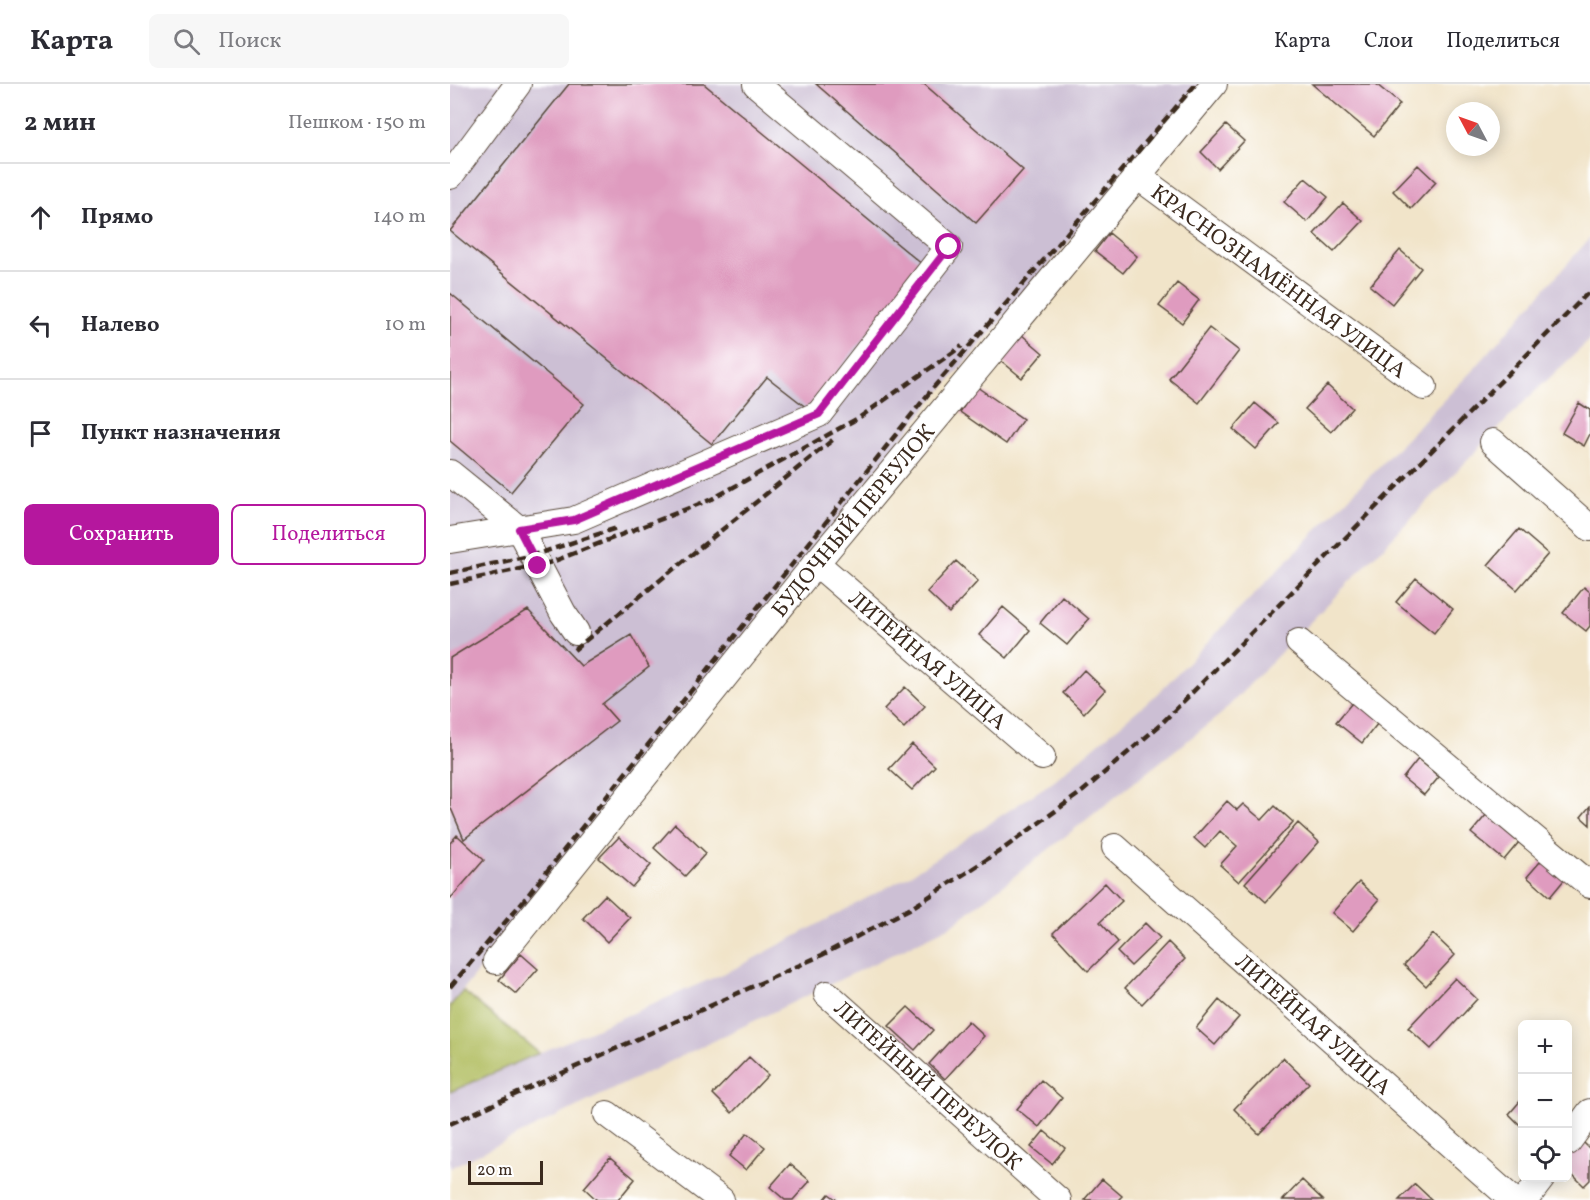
<!DOCTYPE html>
<html lang="ru">
<meta charset="utf-8">
<style>
:root{--surface:#fff;--page:#f7f7f7;--text:#2b2b33;--muted:#7c7c81;--line:#e1e1e2;--accent:#b5179e}
body{margin:0;font-family:Vollkorn,serif;background:var(--page);color:var(--text)}
.controls{position:absolute;right:18px;bottom:18px;display:grid;overflow:hidden;border-radius:9px;box-shadow:0 3px 15px #0003}
.controls button{width:54px;height:54px;display:grid;place-items:center;padding:0;border:0;border-bottom:2px solid var(--line);background:var(--surface);color:var(--text);font:30px sans-serif}
.compass{position:absolute;left:996px;top:18px;width:54px;height:54px;border-radius:50%;background:var(--surface);box-shadow:0 3px 15px #0003;rotate:311deg}
.scale{position:absolute;left:18px;bottom:15px;width:75px;box-sizing:border-box;padding-left:6px;border:3px solid #3b2a1e;border-top:0;font-size:16px;line-height:21px;white-space:nowrap;color:#3b2a1e;-webkit-text-stroke:4px #fff;paint-order:stroke}
.stop{position:absolute;width:18px;height:18px;margin:-14px;border:4px solid #b5179e;border-radius:50%;background:#fff}
.stop.end{background:#b5179e;border-color:#fff;box-shadow:0 2px 6px #0008}
.list{margin:0;padding:0;list-style:none}
h2{display:flex;justify-content:space-between;align-items:center;height:78px;margin:0;padding:0 24px;font-size:26px}
h2 small{font-size:20px;font-weight:400;color:var(--muted)}
.list li{display:grid;grid-template-columns:39px 1fr auto;gap:18px;align-items:center;box-sizing:border-box;height:108px;padding:0 24px;border-top:2px solid var(--line)}
.list b{display:block;font-size:22px;white-space:nowrap}
.list em{font-size:20px;font-style:normal;color:var(--muted)}
.actions{display:flex;gap:12px;padding:18px 24px}
.actions a{flex:1;padding:14px 0;border:2px solid var(--accent);border-radius:9px;text-align:center;font-size:21px;color:var(--accent)}
.actions .main{background:var(--accent);color:#fff}
.icon{flex:none;width:33px;height:33px;fill:none;stroke:currentColor;stroke-width:2;stroke-linecap:round;stroke-linejoin:round}
.map{position:relative;flex:none;width:1140px;height:1116px;overflow:hidden}
header{display:flex;align-items:center;gap:36px;box-sizing:border-box;height:84px;padding:0 30px;background:var(--surface);border-bottom:2px solid var(--line)}
header strong{font-size:28px}
nav{display:flex;gap:33px;margin-inline-start:auto;font-size:21px}
.search{width:420px;height:54px;background:var(--page);display:flex;align-items:center;gap:15px;box-sizing:border-box;padding:0 21px;border-radius:9px;color:var(--muted);font-size:22px}
main{display:flex}
aside{flex:1;background:var(--surface)}
.map>svg:first-child{display:block}
.industrial{fill:#ccbfd4}
.green{fill:#afbb5c;stroke:#75723d;stroke-width:1.5}
.building{fill:#df9bbf}
.lines{fill:none;stroke-linecap:round;stroke-linejoin:round}
.minor-casing{stroke:#564638;stroke-width:28}
.minor{stroke:#fff;stroke-width:26}
.rail{stroke:#3b2a1e;stroke-width:4.5;stroke-dasharray:9 4.5;stroke-linecap:butt}
.route{stroke:#b5179e;stroke-width:8}
.labels{text-anchor:middle;stroke-width:4.5;stroke-linejoin:round;paint-order:stroke}
.street-label{font-size:22px;fill:#3b2a1e;stroke:#fff}
</style>
<header>
<strong>Карта</strong>
<div class="search"><svg class="icon" aria-label="search" viewBox="0 0 24 24"><circle cx="10" cy="10" r="6"/><path d="M15 15l6 6"/></svg>Поиск</div>
<nav><a>Карта</a><a>Слои</a><a>Поделиться</a></nav>
</header>
<main>
<aside>
<h2>2 мин<small>Пешком · 150 m</small></h2>
<ul class="list">
<li><svg class="icon" aria-label="ahead" viewBox="0 0 24 24"><path d="M12 20V5M6 11l6-6 6 6"/></svg><div><b>Прямо</b></div><em>140 m</em></li>
<li><svg class="icon" aria-label="left" viewBox="0 0 24 24"><path d="M17 20v-9H6M10 6l-5 5 5 5"/></svg><div><b>Налево</b></div><em>10 m</em></li>
<li><svg class="icon" aria-label="arrive" viewBox="0 0 24 24"><path d="M6 21V4h12l-3 4 3 4H6"/></svg><div><b>Пункт назначения</b></div></li>
</ul>
<div class="actions"><a class="main">Сохранить</a><a>Поделиться</a></div>
</aside>
<div class="map">
<svg width="1140" height="1116" viewBox="0 0 1140 1116">
<rect width="100%" height="100%" fill="#fff"/>
<filter id="ink" filterUnits="userSpaceOnUse"><feTurbulence type="fractalNoise" baseFrequency=".0167" numOctaves="2"/><feDisplacementMap in="SourceGraphic" scale="12" xChannelSelector="R" yChannelSelector="G"/><feConvolveMatrix kernelMatrix="1 2 1 2 8 2 1 2 1" color-interpolation-filters="sRGB"/></filter>
<filter id="wash" filterUnits="userSpaceOnUse"><feTurbulence type="fractalNoise" baseFrequency=".008" numOctaves="4" result="noise"/><feDisplacementMap in="SourceGraphic" scale="24" xChannelSelector="R" yChannelSelector="G"/><feGaussianBlur stdDeviation="1.35" result="paint"/><feColorMatrix in="noise" values="0 0 0 0 0 0 0 0 0 0 0 0 0 0 0 0 0 1.4 0 .05"/><feComposite in="paint" operator="in"/></filter>
<g filter="url(#wash)">
<rect width="100%" height="100%" fill="#f1e4c9"/>
<!-- industrial -->
<path class="industrial" d="M0,0H755L477,323L0,922Z
M1140,154V256L1079,313L770,631L501,842L0,1084V1008L286,884L460,791L601,699L708,609L1024,285Z"/>
<!-- green -->
<path class="green" d="M13,907L89,969L0,1008V922Z"/>
<g id="blocks">
<!-- building -->
<path class="building" d="M119,0H254L473,181L357,324L317,293L262,360L0,147Z
M366,0H474L573,86L526,139Z
M862,0H926L950,20L924,52Z
M776,41L794,57L768,85L751,68Z
M968,81L986,98L961,125L943,107Z
M855,94L878,113L857,138L834,118Z
M893,119L913,137L884,168L864,150Z
M659,149L687,172L673,189L645,167Z
M950,166L971,184L942,220L920,202Z
M727,199L749,216L732,239L709,222Z
M0,209L134,320L61,408L0,357Z
M759,244L789,267L749,319L719,295Z
M565,245L593,269L572,294L543,270Z
M877,301L902,324L881,348L855,325Z
M527,303L573,335L556,360L510,328Z
M805,319L829,339L806,365L783,345Z
M1129,319L1140,326V350L1134,362L1112,349Z
M1069,445L1098,470L1067,506L1038,481Z
M506,477L528,497L499,529L477,508Z
M966,494L1003,525L984,549L946,518Z
M1134,503L1140,508V542L1136,547L1113,529Z
M612,512L639,535L617,561L590,539Z
M553,523L580,546L557,574L529,551Z
M78,526L131,582L181,551L199,583L152,620L167,637L14,755L0,722V574Z
M634,586L655,606L634,629L613,609Z
M455,603L475,622L454,644L434,625Z
M907,613L932,634L912,659L886,638Z
M462,660L485,682L462,706L439,685Z
M968,675L989,693L974,711L953,694Z
M777,717L787,726L793,720L812,736L825,722L843,738L789,798L770,781L787,762L770,747L755,764L744,754Z
M1140,722V741L1131,733Z
M1042,724L1074,752L1054,776L1021,749Z
M848,739L869,758L816,818L795,799Z
M225,740L256,769L235,792L204,764Z
M7,751L34,776L0,815V759Z
M169,753L201,781L182,803L149,774Z
M1096,771L1119,790L1100,813L1077,793Z
M909,798L929,816L903,847L882,829Z
M655,799L672,817L650,838L668,858L638,887L603,849Z
M155,811L180,834L157,858L133,834Z
M695,839L710,854L681,882L667,868Z
M983,850L1005,871L976,902L954,881Z
M718,858L735,875L692,920L675,904Z
M71,870L88,885L66,910L49,896Z
M1005,894L1027,915L981,965L958,944Z
M769,916L789,933L765,961L746,944Z
M458,923L483,946L465,966L439,942Z
M518,937L534,952L495,995L479,980Z
M299,973L318,991L282,1029L263,1010Z
M833,974L859,999L809,1050L784,1025Z
M591,996L612,1014L589,1043L567,1025Z
M1072,1015V1043L1059,1030Z
M594,1047L615,1064L602,1080L581,1063Z
M297,1049L315,1063L296,1086L279,1072Z
M1131,1056L1140,1065V1096L1134,1102L1118,1086V1071Z
M160,1074L185,1095L168,1116H147L134,1104Z
M340,1080L360,1097L343,1116H335L320,1103Z
M652,1095L672,1112L668,1116H634Z
M852,1096L873,1116H833Z
M965,1100L982,1116H949Z
M379,1110L387,1116H374Z"/>
</g>
</g>
<g filter="url(#ink)">
<use href="#blocks" fill-opacity="0" stroke="#564638" stroke-width="1.5"/>
<g class="lines">
<!-- minor casing -->
<g class="minor-casing">
<g id="minor">
<path id="s1" d="M686,91L974,303"/>
<path d="M0,92L68,0"/>
<path d="M1043,358L1140,444"/>
<path d="M0,389L69,445L113,529L126,548"/>
<path d="M0,456L124,436L369,330L499,163L306,0"/>
<path id="s2" d="M366,479L592,673"/>
<path d="M849,558L1140,801"/>
<path id="s3" d="M665,763L1063,1116"/>
<path id="s4" d="M46,877L366,479L764,0"/>
<path id="s5" d="M377,910L608,1116"/>
<path d="M157,1030L271,1116"/>
<path d="M1118,1058L1140,1028"/>
<path d="M1075,1116L1092,1094"/>
</g>
</g>
<!-- minor -->
<use href="#minor" class="minor"/>
<!-- rail -->
<path class="rail" d="M0,489L84,471L167,444
M0,500L102,478L262,415L410,333L512,262
M124,566L385,354
M0,903L74,816L483,304L746,0
M0,1040L372,871L463,823L553,765L633,707L710,641L1140,207"/>
</g>
</g>
<g class="lines" filter="url(#ink)">
<!-- route -->
<path class="route" d="M88,482L69,445L124,436L369,330L499,163"/>
</g>
<g class="labels">
<!-- street labels -->
<g class="street-label">
<text dy="8" stroke="none"><textPath href="#s1" startOffset="178">КРАСНОЗНАМЁННАЯ УЛИЦА</textPath></text>
<text dy="8" stroke="none"><textPath href="#s4" startOffset="567">БУДОЧНЫЙ ПЕРЕУЛОК</textPath></text>
<text dy="8" stroke="none"><textPath href="#s2" startOffset="148">ЛИТЕЙНАЯ УЛИЦА</textPath></text>
<text dy="8" stroke="none"><textPath href="#s3" startOffset="266">ЛИТЕЙНАЯ УЛИЦА</textPath></text>
<text dy="8" stroke="none"><textPath href="#s5" startOffset="136">ЛИТЕЙНЫЙ ПЕРЕУЛОК</textPath></text>
</g>
</g>
</svg>
<div class="controls">
<button>+</button>
<button>−</button>
<button><svg class="icon" aria-label="locate" viewBox="0 0 24 24"><circle cx="12" cy="12" r="6"/><path d="M12 2v4M12 18v4M2 12h4M18 12h4"/></svg></button>
</div>
<svg class="compass" viewBox="-18 -18 36 36"><path d="M0-13l5 13h-10z" fill="#e53935"/><path d="M0 13l5-13h-10z" fill="#7c7c81"/></svg>
<div class="scale">20 m</div>
<div class="stop" style="left:499px;top:163px"></div>
<div class="stop end" style="left:88px;top:482px"></div>
</div>
</main>
